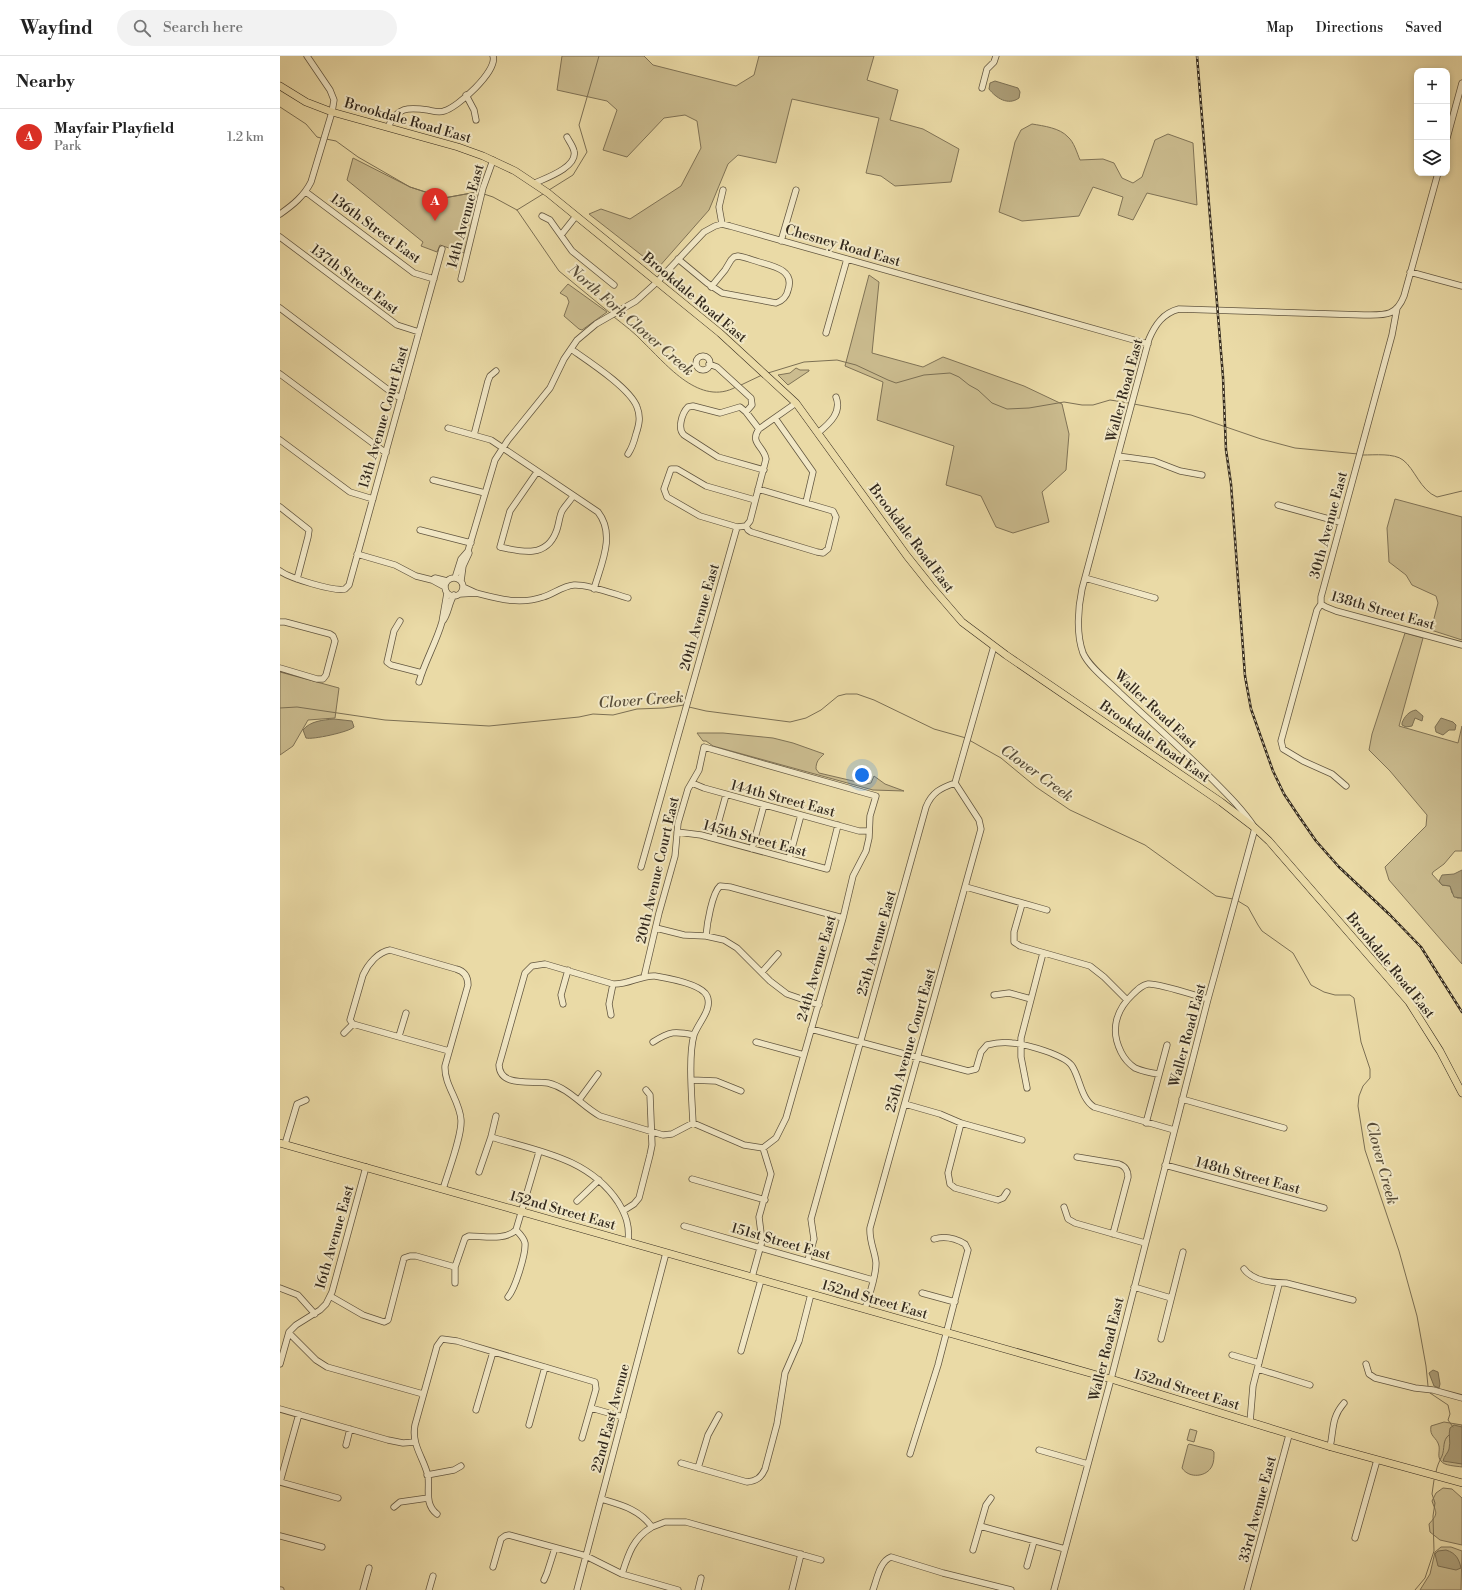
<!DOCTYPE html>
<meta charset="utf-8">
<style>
:root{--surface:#fff;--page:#f2f2f2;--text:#222;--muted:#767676;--line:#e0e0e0;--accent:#d93025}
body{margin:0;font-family:"Libre Bodoni",serif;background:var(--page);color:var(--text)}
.controls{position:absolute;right:12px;top:12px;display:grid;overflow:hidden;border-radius:8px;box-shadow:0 2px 6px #0003}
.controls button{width:36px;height:36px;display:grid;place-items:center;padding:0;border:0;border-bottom:1px solid var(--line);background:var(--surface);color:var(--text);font:20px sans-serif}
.you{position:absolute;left:582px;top:719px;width:14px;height:14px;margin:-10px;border:3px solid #fff;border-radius:50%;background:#1a73e8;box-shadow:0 0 0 6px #1a73e833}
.badge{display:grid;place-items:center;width:26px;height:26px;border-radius:50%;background:var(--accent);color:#fff;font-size:13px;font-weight:700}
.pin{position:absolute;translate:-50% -33px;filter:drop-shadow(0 1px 2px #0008)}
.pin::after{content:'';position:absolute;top:21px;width:14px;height:12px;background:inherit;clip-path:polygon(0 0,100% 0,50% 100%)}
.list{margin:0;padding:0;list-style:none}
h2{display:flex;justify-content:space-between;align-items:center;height:52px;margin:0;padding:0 16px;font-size:17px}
h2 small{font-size:13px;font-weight:400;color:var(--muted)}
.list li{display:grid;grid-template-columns:26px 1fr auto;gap:12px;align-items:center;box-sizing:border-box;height:56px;padding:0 16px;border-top:1px solid var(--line)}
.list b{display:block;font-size:15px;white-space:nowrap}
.list p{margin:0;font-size:13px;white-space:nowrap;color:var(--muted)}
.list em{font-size:13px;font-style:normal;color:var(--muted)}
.icon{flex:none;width:22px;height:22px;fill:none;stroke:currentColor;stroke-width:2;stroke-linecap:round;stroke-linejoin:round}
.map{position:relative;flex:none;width:1182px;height:1534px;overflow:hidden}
header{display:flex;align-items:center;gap:24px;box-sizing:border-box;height:56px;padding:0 20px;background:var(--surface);border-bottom:1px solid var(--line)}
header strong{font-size:19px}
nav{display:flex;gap:22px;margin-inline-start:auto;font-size:14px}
.search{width:280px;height:36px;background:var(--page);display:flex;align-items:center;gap:10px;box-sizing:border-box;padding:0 14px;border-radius:22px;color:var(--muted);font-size:15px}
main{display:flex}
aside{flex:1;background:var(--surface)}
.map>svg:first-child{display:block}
.green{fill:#cbbc8f;stroke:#807356}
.water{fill:#ac9e78;stroke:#7c7054}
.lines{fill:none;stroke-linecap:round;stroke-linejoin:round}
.stream{stroke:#7c7054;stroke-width:1}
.minor-casing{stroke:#625640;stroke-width:7}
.major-casing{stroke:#342a1e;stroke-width:8}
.minor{stroke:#f1e7c5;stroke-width:5.5}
.major{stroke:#eadaa6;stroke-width:7}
.rail-casing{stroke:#342a1e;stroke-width:2.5}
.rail{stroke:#f1e7c5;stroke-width:1;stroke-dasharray:3;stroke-linecap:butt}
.labels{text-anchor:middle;stroke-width:4;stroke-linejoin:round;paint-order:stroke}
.street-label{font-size:14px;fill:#342a1e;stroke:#f1e7c5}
.water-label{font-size:15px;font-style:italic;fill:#584d39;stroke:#f1e7c5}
</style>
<header>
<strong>Wayfind</strong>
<div class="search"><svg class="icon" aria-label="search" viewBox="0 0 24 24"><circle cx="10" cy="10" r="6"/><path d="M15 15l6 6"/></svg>Search here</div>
<nav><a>Map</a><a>Directions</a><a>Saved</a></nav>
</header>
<main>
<aside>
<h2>Nearby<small></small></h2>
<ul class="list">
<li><span class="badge">A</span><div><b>Mayfair Playfield</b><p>Park</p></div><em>1.2 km</em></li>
</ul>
</aside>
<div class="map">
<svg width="1182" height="1534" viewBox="0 0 1182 1534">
<rect width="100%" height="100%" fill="#eadaa6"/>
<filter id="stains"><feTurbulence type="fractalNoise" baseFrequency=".005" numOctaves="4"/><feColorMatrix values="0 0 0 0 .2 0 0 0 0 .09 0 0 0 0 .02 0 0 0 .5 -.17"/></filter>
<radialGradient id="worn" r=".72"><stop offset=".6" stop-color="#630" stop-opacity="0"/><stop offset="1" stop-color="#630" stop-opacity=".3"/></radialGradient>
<!-- green -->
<path class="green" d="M282,0H364L373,9L456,30L474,19L479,0H594L587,24L618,34L610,64L643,73L679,93L671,126L615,130L601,120L586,117L599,62L512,43L496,107L458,99L448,108L429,154L378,212L309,158L321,153L350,163L401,130L421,92L417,65L405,59L384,62L347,101L323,94L337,54L327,45L277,34Z
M752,68C764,70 780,72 788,81C794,86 797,97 800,104L823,103L834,107L842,122L853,127L862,121L875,84L888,78L913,87L917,149L867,137L853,164L838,159L843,141L813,131L799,160L742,165L719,156L735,86L741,74Z
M73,102L130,131L164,142L197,136L201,137L184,197L160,189L157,196L141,190L143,186L67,124Z
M589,219L599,226L592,297L643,311L663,301L744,330L782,348L789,378L786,414L762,436L769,466L733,477L716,471L701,440L666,429L674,390L597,364L603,326L565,310Z
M288,228L327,256L302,274L299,273L284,260L289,246L287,241L280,237Z
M516,312L520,314H529V315L508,329L498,319L510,317Z
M1115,443L1182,461V584L1151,574L1158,547L1156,540L1132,529L1126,519L1109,506L1107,472Z
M1125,577L1143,582L1119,670L1178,687L1182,670V795H1175L1164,808L1153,816L1152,818L1162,829L1170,830L1172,837L1177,842H1182V908L1109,824L1105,811L1146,770L1147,759L1110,715L1089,694L1092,678Z
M0,616L59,632L55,662L28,664L13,690L0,699Z
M417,677H443L493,682L513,687L544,698C539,703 536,705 536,713L539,717L586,728L591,727L594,720L605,728L624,735L593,734L433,690L426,685H423Z
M1164,1366L1182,1369V1411C1177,1410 1164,1410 1161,1405C1157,1401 1160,1395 1159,1390C1157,1381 1149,1381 1151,1370Z
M910,1373L917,1375L914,1386L907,1384Z
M909,1388L932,1394L934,1396C934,1401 934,1406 932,1410C927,1421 909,1423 902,1412L908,1389Z
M1163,1432L1172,1433L1182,1442V1489L1160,1484L1150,1476L1149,1468C1159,1457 1156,1457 1152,1445L1156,1437Z
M1161,1491H1171L1182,1495L1181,1534H1140L1150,1518L1155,1496Z"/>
<!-- water -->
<path class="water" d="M715,25L738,32L740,36L739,42C728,50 716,42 709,33L710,27Z
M1136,654L1143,660L1142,665L1135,662L1132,670L1126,671L1122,669V667C1124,661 1129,655 1136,654Z
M1161,662L1173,666L1176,669L1175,674H1169L1163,679L1156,676L1155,671Z
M54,663L72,665L74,671C69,676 32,684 26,682L23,674C30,665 43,664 54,663Z
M1182,814V842L1174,841L1170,830L1162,829L1159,825L1162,819L1174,818Z
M1153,1314L1158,1316L1160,1328L1159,1332L1154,1330L1149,1317Z
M1174,1369L1182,1371V1408L1163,1405C1164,1400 1168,1397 1169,1393C1171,1385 1168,1379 1170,1372Z
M1166,1494C1176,1497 1179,1503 1181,1512L1176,1514L1158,1510L1155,1498L1158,1495Z"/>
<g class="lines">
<!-- stream -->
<path class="stream" d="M0,51L26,68L37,81L41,82
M46,83L56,85L78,101L130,131L164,142L197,136L199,137
M269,134L293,119L307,96L299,69L319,0
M204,138L213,141L237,154L279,215L330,257
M237,154L263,138
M334,261C344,269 355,277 364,287C387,309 420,351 456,331
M488,317L524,306L557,304L576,309L608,324L616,327L644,319L670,317L679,321L689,329L698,334L712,347L727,353L749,352L784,346L802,349H813L830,344L849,347
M461,329L482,319
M854,348L911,359L981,383L1015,392L1078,398
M1083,399C1095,399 1114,397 1123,404C1135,413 1140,434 1157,441L1182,435
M409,651L426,655L510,666L526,662L541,654L558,640L566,638H577L594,644L654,673L686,682
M0,652L17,651L105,664L209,670L299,661L313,658L333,659L357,653L384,652L404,649
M689,684L721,702L756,731L790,754L865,789L936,840L953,843
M958,845L968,851L978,869L982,875L1013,897L1031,929L1044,936L1055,939H1070L1074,942L1081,986L1090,1013V1022L1083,1030L1079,1040L1078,1050L1085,1094L1119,1195L1137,1260L1146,1310L1148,1330
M1150,1337L1168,1349L1170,1358L1168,1364L1173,1371
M1156,1416C1157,1410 1159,1406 1162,1400C1165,1393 1162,1384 1169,1379
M1135,1534L1145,1522L1154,1495L1153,1460L1155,1447L1152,1438L1154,1424"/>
<!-- minor casing -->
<g class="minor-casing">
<path id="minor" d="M702,32L707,13L714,6L716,0
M186,39L194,54L196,64
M108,71C117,51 128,51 148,54C153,55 159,57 164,55C177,52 218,15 213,0
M1167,82L1182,27
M255,127C266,122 298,111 294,95C293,90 289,85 287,81
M26,136L134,217L154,223
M0,158C13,149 24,140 31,126L52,56L54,44L50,34L27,0
M262,160L270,164L292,195L334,229
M442,168L439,151L443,134
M281,179L296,160
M0,181L117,269L139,276
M501,185L516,134
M398,203L427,227L442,237L496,247C502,245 507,240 508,234C515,214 493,210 479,206C472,204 465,201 458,200L454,201L451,204L445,214L431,231
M1130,216L1182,230
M181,223L203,132L213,104
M0,252L115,339L121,342
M546,277L567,203
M291,293C308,305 350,332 357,351C361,361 359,369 356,378C354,386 352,392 348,398
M416 307a7 7 0 1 1 14 0a7 7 0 1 1-14 0Z
M429,308L437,311L471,342L472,349L466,356
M0,318L106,397
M495,362L533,416L526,446
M168,372L211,384L318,456C336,479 321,508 314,533
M479,373L466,356L460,351L440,357L413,350L408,351C402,357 397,373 404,379L438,401L484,414
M539,376C550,367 562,356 556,341
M194,379L208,325L210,320L216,315
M0,384L70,436L93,443
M838,400L874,405L900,415L922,419
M257,416L230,455L220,491C242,496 266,502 276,476C279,469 279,461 282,455C285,450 290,445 293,440
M153,424L205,437
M475,444L426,430L397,413H391L384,433L387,441L420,460L457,471L466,470L470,465L486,403C484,390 469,387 479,373L516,347
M998,449L1060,466
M0,451L29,474L28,481L17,523
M466,470L468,474L471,476L537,496L543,497L548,493L556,461L553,455L478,433
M140,474L191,487
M188,495L215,404L228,384L270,332L284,303L297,284L316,268L356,245L377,226L424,176L435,170L442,168L450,170L868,288
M77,498L115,509L136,520L152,524
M0,515C9,522 55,536 65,533L69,529L162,193
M175,522L181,503L188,495L189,497L183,510L181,525
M805,522L875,542
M165 531a9 9 0 1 1 18 0a9 9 0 1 1-18 0Z
M165,531L152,524L155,522L167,525
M167,537L162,566C169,558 168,548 174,539
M196,537C219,543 240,549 263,541C273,538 283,530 294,529C308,528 334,538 348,542
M180,538L196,537L183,531
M1041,548L1046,551L1056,555L1182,589
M120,565L114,575L107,606L111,609L142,617
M0,566H5L50,578L53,580L55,585L46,619L43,623H37L0,612
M139,626C145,605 156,587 162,566
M412,727L424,732L579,775H589
M675,727L714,590
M1066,730L1052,718L1023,705L1003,693L1001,685L1037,554L1041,548V541L1112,279L1117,252
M397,776L421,779L547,813L558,769
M434,782L446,739
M472,793L484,749
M509,803L521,759
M361,811L457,471
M686,831L767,854
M742,848L734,876V886L740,890L810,910L824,921L847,944
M376,872L404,879L426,880L444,884L457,892L490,925L507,938L539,949
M426,880C427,868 432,837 440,830L450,831L563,862
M482,916L498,898
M364,921L379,857L395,800L398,767L408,733L419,714L424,691L596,740L590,760L589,782L586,795L573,820L563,862L506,1062L496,1082L483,1092L464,1089L413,1067L392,1078L383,1079L320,1060C302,1050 289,1032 268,1027C252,1024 220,1032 219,1009L245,917L252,910L265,908L333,928C348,929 361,919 375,920C387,922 422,928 427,940C433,953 418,967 414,979C408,1000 412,1044 413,1067
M714,939L729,937L751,943
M283,948L281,939L288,914
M331,959L329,948L333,928
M73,968L70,964L83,919C88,908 98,896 110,894L176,913C184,915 188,920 188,929L165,1010C164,1029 180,1045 181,1064C182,1080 168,1116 163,1133
M73,968L169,995
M531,973L688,1015L696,1013L701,996L707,989C715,987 724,986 732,987C746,988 785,999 792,1010C800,1022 801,1043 814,1051L894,1074
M64,977L73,968
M119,980L126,957
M373,986C390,975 395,975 414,979
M476,986L524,999
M879,1018C871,1017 862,1015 855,1012C849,1008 844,1002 841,996C830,974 836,954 853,938C858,933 862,929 868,928C879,927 916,940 928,943
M412,1024L436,1025L461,1035
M747,1032L741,1001V982L763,897
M902,1043L1004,1072
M299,1044L318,1018
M625,1048L660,1058L681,1067L742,1084
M681,1067L668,1117L670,1128L675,1132L718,1144L723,1142L727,1136
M866,1067L887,989
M211,1081C258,1095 309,1102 338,1146C346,1159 350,1170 348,1186
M5,1088L17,1048L26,1044
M797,1101L839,1108C845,1110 848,1114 848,1121L833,1178
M885,1109L1044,1152
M199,1116L211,1081L216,1060
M412,1123L485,1144
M297,1145L319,1124
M784,1151L788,1163L795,1167L865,1187
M343,1155L354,1148L359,1142L370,1099L372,1089L370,1039L366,1034
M404,1170L593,1224
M236,1174L259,1096
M528,1204L534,1183L531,1163L646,751C652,736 661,732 675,727
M964,1213C973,1225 993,1227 1006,1227L1073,1244
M472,1221L482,1185L479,1161L491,1118L483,1092
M175,1227V1211L185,1182L189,1180C203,1180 225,1185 236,1174
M854,1231L891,1242
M0,1232L18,1239L35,1258
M642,1237L675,1246
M50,1240L83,1259L104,1266L108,1264L124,1202L130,1200H136L175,1211
M228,1241C235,1233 246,1198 245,1187C244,1182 240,1178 236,1174
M585,1253C589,1239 596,1222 596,1207C595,1195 589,1185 590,1172L701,773L699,764L675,727
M9,1277L36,1304L47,1311L143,1338
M881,1283L903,1196
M461,1295L481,1224
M952,1299L979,1307
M0,1308L9,1276L16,1269L40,1254L46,1248L52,1236L86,1111
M1086,1308L1089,1318L1095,1322L1135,1332L1153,1334L1182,1342
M978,1313L1030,1329
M311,1352L343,1361
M0,1353L108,1384L123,1387L135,1386
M196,1354L213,1296
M19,1358L0,1426L58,1442
M970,1366L973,1330L999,1228
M249,1369L265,1311
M66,1389L70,1373
M1050,1391C1054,1373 1051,1362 1064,1347
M759,1394L808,1408
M630,1398L658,1309L688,1194L685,1188C675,1182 664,1180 654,1183
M401,1407L467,1426C476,1425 481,1422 485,1413L497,1368L505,1317L519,1285L531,1238
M418,1412L428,1379L439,1359
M147,1419L174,1414L181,1410
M321,1443C341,1449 359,1453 372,1471L385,1466H406L541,1504
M114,1451L120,1446L148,1442
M157,1458C144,1448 150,1433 148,1420C144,1402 131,1389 135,1369L157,1290L162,1283L177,1285L315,1326L316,1333L302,1382
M700,1470L785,1493
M0,1480L42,1491
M1075,1482L1097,1404
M693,1494L706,1449L711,1442
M747,1510L754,1485
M213,1511L221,1483L225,1480L229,1479L306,1500L342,1518L398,1534
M342,1518C348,1499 353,1482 372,1471
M264,1524L267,1517L275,1492
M0,1534H1
M83,1534L89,1512
M149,1534L153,1520
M297,1534L386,1197
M418,1534L421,1522
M512,1534L521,1498
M593,1534C597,1523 600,1505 611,1501L663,1517L731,1534
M774,1534L831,1323L928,943L975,772C963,754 948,739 933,724C903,694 871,666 840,637C829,626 809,611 803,597C796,578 798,552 802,533L869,283C875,269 883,257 899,253L1084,259C1104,259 1116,261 1124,240L1158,117
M967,1534L1009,1379"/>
</g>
<!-- major casing -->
<g class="major-casing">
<path id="major" d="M0,30L26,46L52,56L178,91L203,100L235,115L268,137L440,277L516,347L627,500L651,530L682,566L726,599L941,746L975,772L989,785L1129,946L1160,995L1182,1037
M0,1087L831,1323L1051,1391L1182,1427"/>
</g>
<!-- minor -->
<use href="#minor" class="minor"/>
<!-- major -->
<use href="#major" class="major"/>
<!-- rail casing -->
<g class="rail-casing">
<path id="rail" d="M917,0L943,321L946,394L951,428L965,620L971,653L993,715L1004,738L1018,759L1036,785L1059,811L1110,859L1141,891L1182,956"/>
</g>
<!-- rail -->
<use href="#rail" class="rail"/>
</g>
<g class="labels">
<!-- street labels -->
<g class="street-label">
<text transform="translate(128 64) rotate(16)" y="5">Brookdale Road East</text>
<text transform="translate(185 160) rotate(-75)" y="5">14th Avenue East</text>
<text transform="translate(96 172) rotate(36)" y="5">136th Street East</text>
<text transform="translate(563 189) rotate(16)" y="5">Chesney Road East</text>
<text transform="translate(75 223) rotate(37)" y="5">137th Street East</text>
<text transform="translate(415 241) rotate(40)" y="5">Brookdale Road East</text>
<text transform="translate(844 334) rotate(-75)" y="5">Waller Road East</text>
<text transform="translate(103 361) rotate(-74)" y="5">13th Avenue Court East</text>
<text transform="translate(1048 469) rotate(-75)" y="5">30th Avenue East</text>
<text transform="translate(632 482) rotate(53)" y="5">Brookdale Road East</text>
<text transform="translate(1103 554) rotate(16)" y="5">138th Street East</text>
<text transform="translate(419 561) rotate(-74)" y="5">20th Avenue East</text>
<text transform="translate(876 653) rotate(43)" y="5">Waller Road East</text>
<text transform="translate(875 685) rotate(35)" y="5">Brookdale Road East</text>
<text transform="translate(503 742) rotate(15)" y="5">144th Street East</text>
<text transform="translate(475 782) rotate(15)" y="5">145th Street East</text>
<text transform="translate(377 814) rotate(-77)" y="5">20th Avenue Court East</text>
<text transform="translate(596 887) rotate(-74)" y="5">25th Avenue East</text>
<text transform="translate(1111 909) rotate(51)" y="5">Brookdale Road East</text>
<text transform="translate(536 912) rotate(-74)" y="5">24th Avenue East</text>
<text transform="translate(907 979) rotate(-75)" y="5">Waller Road East</text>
<text transform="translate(630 984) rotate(-74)" y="5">25th Avenue Court East</text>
<text transform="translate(968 1119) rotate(15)" y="5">148th Street East</text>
<text transform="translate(283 1154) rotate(16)" y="5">152nd Street East</text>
<text transform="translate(54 1181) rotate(-74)" y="5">16th Avenue East</text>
<text transform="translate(501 1185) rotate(16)" y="5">151st Street East</text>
<text transform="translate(595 1243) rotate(16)" y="5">152nd Street East</text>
<text transform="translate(826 1293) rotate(-76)" y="5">Waller Road East</text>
<text transform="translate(907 1333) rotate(17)" y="5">152nd Street East</text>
<text transform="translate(330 1362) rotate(-75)" y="5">22nd East Avenue</text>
<text transform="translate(977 1453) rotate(-75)" y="5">33rd Avenue East</text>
</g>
<!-- water labels -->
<g class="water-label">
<text transform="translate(351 264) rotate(41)" y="5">North Fork Clover Creek</text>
<text transform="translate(361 644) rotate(-4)" y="5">Clover Creek</text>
<text transform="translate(757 717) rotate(36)" y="5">Clover Creek</text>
<text transform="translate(1102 1107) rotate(75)" y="5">Clover Creek</text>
</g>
</g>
<rect width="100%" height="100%" filter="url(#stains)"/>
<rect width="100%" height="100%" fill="url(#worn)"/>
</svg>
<div class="controls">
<button>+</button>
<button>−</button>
<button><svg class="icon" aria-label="layers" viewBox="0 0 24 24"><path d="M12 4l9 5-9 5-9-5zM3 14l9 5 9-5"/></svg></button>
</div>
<div class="you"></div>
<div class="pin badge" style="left:155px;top:165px">A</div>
</div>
</main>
